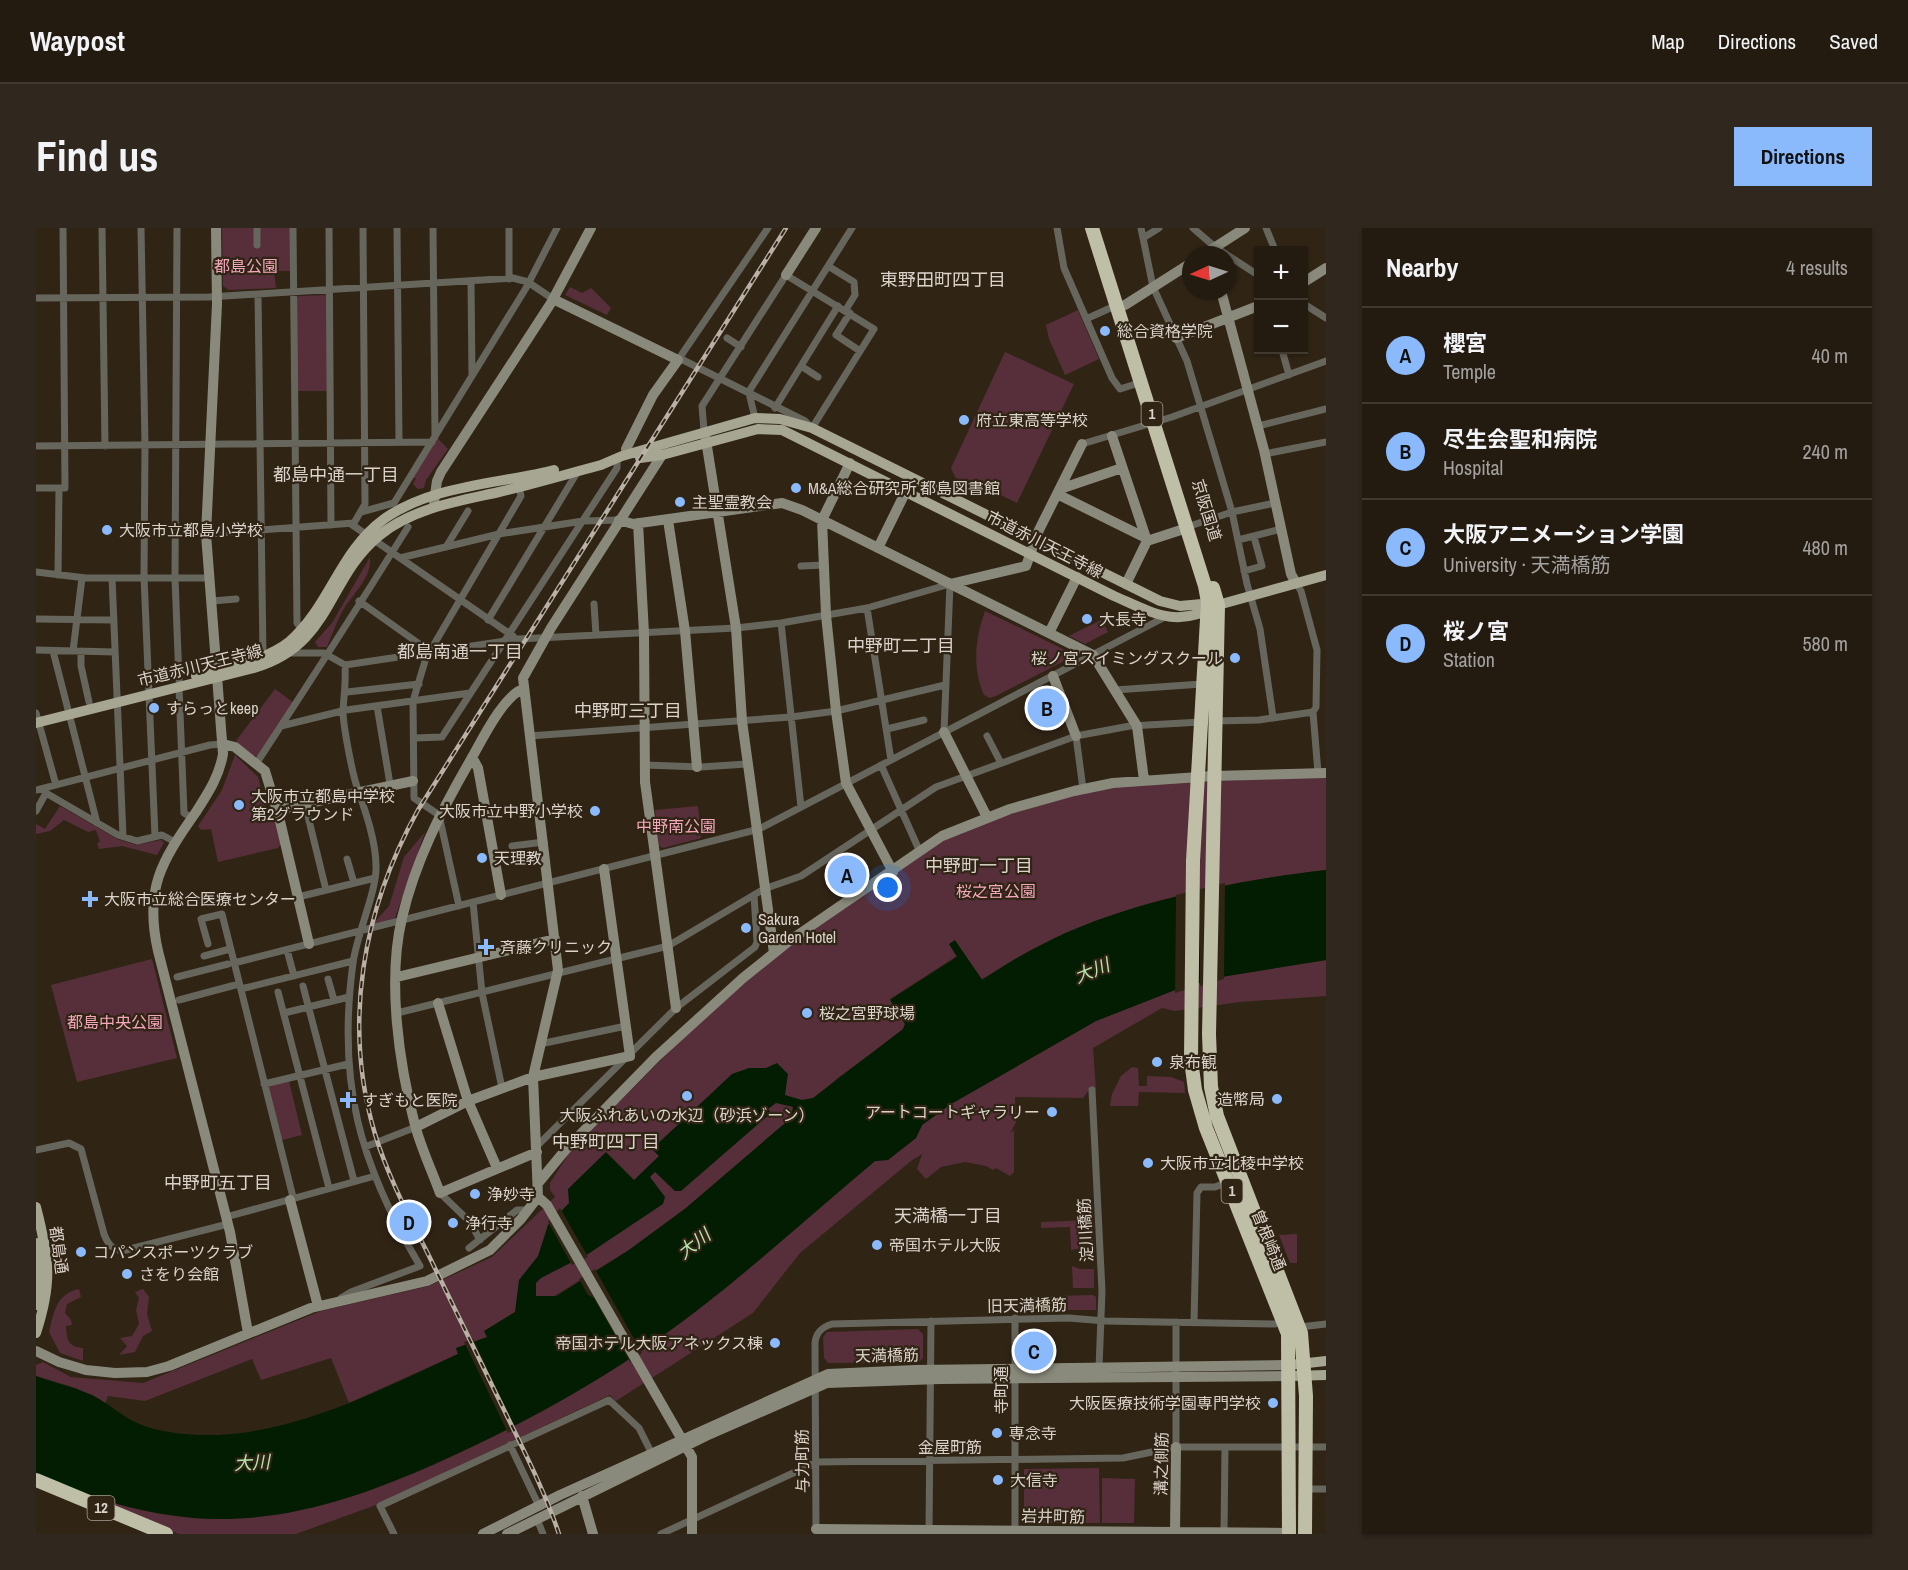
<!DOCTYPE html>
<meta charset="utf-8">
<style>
:root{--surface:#241b10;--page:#30281e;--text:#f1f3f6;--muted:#a3a19f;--line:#413930;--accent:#8bbafc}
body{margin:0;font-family:"Archivo Narrow","Noto Sans JP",sans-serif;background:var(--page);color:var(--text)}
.controls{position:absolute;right:18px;top:18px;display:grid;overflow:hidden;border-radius:0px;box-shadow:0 2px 4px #0004}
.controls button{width:54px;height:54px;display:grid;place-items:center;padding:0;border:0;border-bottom:2px solid var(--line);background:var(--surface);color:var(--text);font:30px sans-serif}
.compass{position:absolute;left:1146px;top:18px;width:54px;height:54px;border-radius:50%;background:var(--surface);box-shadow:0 2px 4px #0004;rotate:266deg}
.you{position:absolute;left:852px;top:660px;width:21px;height:21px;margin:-15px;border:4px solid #fff;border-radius:50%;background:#1a73e8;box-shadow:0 0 0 9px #1a73e833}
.badge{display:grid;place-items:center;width:39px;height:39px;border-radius:50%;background:var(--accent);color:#111;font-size:20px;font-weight:700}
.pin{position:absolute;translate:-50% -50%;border:3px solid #fff;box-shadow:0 2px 6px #0006}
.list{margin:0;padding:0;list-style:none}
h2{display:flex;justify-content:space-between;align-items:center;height:78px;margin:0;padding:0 24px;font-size:26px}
h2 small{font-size:20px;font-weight:400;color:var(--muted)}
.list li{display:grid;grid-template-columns:39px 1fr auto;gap:18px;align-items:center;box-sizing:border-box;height:96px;padding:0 24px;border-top:2px solid var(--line)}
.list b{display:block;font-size:22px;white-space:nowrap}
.list p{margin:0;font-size:20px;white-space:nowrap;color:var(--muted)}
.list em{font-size:20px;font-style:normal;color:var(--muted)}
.map{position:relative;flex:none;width:1290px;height:1306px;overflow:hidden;border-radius:0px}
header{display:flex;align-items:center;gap:36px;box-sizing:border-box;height:84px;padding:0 30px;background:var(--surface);border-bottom:2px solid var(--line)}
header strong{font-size:28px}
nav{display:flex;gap:33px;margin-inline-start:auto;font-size:21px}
.intro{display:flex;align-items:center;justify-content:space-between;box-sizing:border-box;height:144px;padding:0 36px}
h1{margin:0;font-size:42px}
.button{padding:15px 27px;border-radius:0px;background:var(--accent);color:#111;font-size:21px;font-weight:700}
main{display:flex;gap:36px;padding:0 36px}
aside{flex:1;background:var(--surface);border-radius:0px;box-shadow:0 2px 4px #0004}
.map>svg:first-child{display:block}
.green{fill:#562f3a}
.water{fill:#021d01;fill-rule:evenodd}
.pier{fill:#302415}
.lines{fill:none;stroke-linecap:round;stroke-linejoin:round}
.street{stroke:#66665d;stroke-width:7}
.secondary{stroke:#8a8a7c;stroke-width:10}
.primary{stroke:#a6a693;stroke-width:10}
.highway{stroke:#bfbfa8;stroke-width:14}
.rail-casing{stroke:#b9b0a6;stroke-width:4.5}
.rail{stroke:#302415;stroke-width:2;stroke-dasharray:7;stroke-linecap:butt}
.poi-dot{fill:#8bbafc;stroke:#302415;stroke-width:2}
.labels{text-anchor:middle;stroke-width:4.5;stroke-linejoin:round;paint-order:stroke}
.shield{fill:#302415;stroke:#a89e94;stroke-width:1.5}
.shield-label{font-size:15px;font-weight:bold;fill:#dbd3ca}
.park-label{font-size:16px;fill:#f5a7bc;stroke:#302415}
.poi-label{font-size:16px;fill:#dbd3ca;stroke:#302415;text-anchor:start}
.street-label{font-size:16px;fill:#dbd3ca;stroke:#302415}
.neighbourhood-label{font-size:18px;fill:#dbd3ca;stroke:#302415}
.water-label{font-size:18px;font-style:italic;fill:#b4e7ac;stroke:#302415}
</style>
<header>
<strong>Waypost</strong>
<nav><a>Map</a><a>Directions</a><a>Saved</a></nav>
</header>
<div class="intro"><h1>Find us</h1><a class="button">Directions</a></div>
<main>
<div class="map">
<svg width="1290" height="1306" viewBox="0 0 1290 1306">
<rect width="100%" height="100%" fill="#302415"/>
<!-- green -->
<path class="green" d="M186,0H254L255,43H238L240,60L193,62L187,58Z
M534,59L546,65L555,60L575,80L571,87L529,67Z
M291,67L293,163H261L260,71L263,68Z
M1042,82L1063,131L1029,147L1013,111L1010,97Z
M969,124L1038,156L981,275L952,261L945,263L933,258L919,249L915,240Z
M401,210L412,221L390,252L388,260L382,261L377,256L380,250H377Z
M334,329C336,351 316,366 306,384C300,395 296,407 291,419H282L279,414L296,395Z
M949,383L1031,423L1032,431L960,468L954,470L948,467C936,440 939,411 949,383Z
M1065,392L1072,404L1049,416L1033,408Z
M239,461L258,475L222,528H217L200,513Z
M199,527L222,549L232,587L239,592L245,615L242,620L182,634L175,601L165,602L162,598L186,562Z
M1290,549V642C1167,656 1052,686 946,751L927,724L854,771L869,796L867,802L803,849L650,980L593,1022L445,1113L420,1121L422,1126L313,1175L295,1130L225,1152L216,1131L109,1173L72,1168L69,1176L40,1160L0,1148V1137L7,1134L35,1149L107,1155L285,1083L393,1058L456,1029L519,969L514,962V955L535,922L655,802L748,721L907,612L946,595L1038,567L1100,556Z
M24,578L81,611L100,617L125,612L128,615L121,627L86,618L63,621L61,615L64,614L60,602L52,604L28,592L14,603L0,606V596L9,601Z
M662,578L665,610L627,620L623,618L619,582Z
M389,604L359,690L336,697L353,678L368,629Z
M116,731L141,830L41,854L15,757Z
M1290,732V768L1204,774L1139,783L1126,780L1057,820L1060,862L1052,863L1047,870L979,869L980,894L974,906L978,902V944L974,948L960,940L957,942L950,938L929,934L905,939L890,951L881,941L886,926L875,933L764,1025L717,1085L580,1173L574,1167L340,1277L260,1306H143L76,1279L77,1275C112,1282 149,1291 185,1291C263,1290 332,1266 402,1235C478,1200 554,1160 622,1111C698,1056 768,993 839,933L851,932L880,910L886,897L915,876L1060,793L1139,762L1185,749Z
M1096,839L1102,840L1103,858H1111V848L1135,849L1148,854L1149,865L1103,864L1102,878H1074L1076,866L1085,848Z
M253,853L266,907L246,912L232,858Z
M1056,992L1058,1032L1054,1030L1052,1013L1045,1014V1020L1035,1022L1034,999L1005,1000V994Z
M1261,1006V1035H1254L1243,1007Z
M1036,1038L1044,1041H1058V1060H1037Z
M43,1061L45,1069L31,1076L29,1085L35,1092L36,1097L30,1098C31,1112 32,1119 47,1120V1133L24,1125L13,1104C18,1084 20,1066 43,1061Z
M107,1061L113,1069L111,1086L116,1103L107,1108L99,1124L83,1127L91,1118L84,1110L96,1108L103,1096L100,1082L103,1070L99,1064Z
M1057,1067L1060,1069V1082H985L982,1079L984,1069Z
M882,1101L887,1106V1130L883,1134L792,1135L788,1130L787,1109L791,1104Z
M1063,1240L1064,1295H988V1241Z
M1066,1250L1099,1251L1098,1295H1066Z"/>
<!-- water -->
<path class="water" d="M1290,642V732L1185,749L1139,762L1060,793L915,876L886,897L880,910L852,932L839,933C767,993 698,1058 621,1112C552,1161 477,1201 400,1235C331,1266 261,1291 184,1291C120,1291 57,1272 0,1245V1148C18,1155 38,1159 56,1167C76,1177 89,1192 111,1199C217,1229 329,1169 422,1126L420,1120L451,1109L448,1103L479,1084L483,1052L502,1028L512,997L533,975L532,961L570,924L598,952L623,928L616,921L696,846L713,840H730L741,835L752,846L749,867L766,872L777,870L867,801L869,796L854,772L921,729L913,716L919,712L946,752C965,740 984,727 1005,717C1084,675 1201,652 1290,642ZM740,875L757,879L755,890L650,980L593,1022L521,1068H500V1055L505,1050L552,1026L627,976L629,969L614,949L619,944L639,963H645L735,885L732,881Z"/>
<!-- pier -->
<path class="pier" d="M1189,655L1188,751L1164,758V691L1162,758L1139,765L1140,667Z
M524,980L552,1029L536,1037L512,994Z
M559,1041L606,1125L594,1134L558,1070L552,1067L543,1051Z
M437,1111L480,1201L472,1205L428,1114Z"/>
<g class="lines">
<!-- street -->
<path class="street" d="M66,0L69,218
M105,0L109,217L108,349L119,608
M141,0L139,350L143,452
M221,0V17
M257,0L261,395L266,401
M293,0L295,297
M361,0L363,214
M397,0L399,209
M473,0V51
M1021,0L1028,40L1076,150L1084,161L1106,154
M1105,0L1117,59L1151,133L1196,284L1211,356L1224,401L1237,489
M1157,0L1179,19L1222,47
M1230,0L1239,22
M1107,10L1123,0
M792,38L818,54L819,67L809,83
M435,53L436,148
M222,66L227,428
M0,70L173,69L477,50L492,54L517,71
M1268,76L1290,90
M814,85L800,107L824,123
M1050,91L1081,77
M691,110L705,119
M1246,122L1253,147
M765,138L782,149
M712,165L816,0
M713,165L719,190
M739,180L802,78
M1222,198L1290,181
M668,203L666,178L750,47L838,101L776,200L769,193L647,132H642L732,0
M1046,216L1136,189L1290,133
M0,218L396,214
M1228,226L1290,214
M0,260H29L27,0
M325,284L358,275L490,60L521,0
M315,296L477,408
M1157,297L1196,284L1239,275
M170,306L318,295L329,276L327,0
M1202,312L1245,301
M410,319L432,283
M364,330L463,306L547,293L583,292
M765,338L788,337
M1208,343L1226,338L1218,309
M0,344L50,350H174
M22,347L23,260
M76,350L87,608
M1260,355L1265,363L1281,422L1280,479L1277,484L1282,545
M176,373L200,371
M323,373L389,420L392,424
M558,376L560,407
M831,380L855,532
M0,391L78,392
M452,392L542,243
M745,395L765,579
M0,422L79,424
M17,423L61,595
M37,423L46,350
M45,423V438L53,474
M252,425H288L309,437L482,411L700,400L745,395L831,380L914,356L908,504
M143,459L148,585L156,590
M1079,462L1166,456
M311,464L383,456
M341,478L354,556
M0,485L20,557
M1179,493L1223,492L1277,484
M245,498L310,482L434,465
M851,501L888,492
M493,508L755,489L800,483L909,457
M951,508L965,535
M1040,508L1047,561
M379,510L406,509L581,240V235
M220,536C272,457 322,379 372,299
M609,537L665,539L711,536
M845,537L884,624
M0,562L174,517L187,516
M269,576L290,662
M0,583L10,565L82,607L101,613L126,607L139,614
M476,618L508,614
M311,631L318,655
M262,669L339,650
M437,674L446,765L466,860
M423,678L403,587L378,570L377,473L390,430L485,268L483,259
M172,716L165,691L186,686L257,969
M251,722L258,748
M168,728L194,721
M198,735L723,601L1129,389
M141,749L192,736
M292,751L298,772
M267,758L318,953
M205,761L317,733
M242,764L293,960
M143,772L203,756
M248,785L313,769
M361,785L632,718L728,661L765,648L900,559L1040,508L1094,498L1165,494
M504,816L590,798
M228,856L312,836
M1056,862L1066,1063L1063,1140
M501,918L640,780L719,719L721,714L718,667
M329,919L380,899
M0,922L33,915L45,921L68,1006C72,1017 78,1024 90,1022L192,996
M404,965L434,994L444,1012
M190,989L339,948
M433,1020L481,982H492
M305,1070L315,1064L384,1038C323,935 301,854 317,735C321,705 341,663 340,638C340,613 329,582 321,559C316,544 307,497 307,483C308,466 310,455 309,437
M1158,1094L1161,965L1165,959H1179L1192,954
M1264,1099L1290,1096
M474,1217L503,1278
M1140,1219V1094
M1270,1261H1290
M501,1291L507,1306
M780,1303L779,1115C780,1104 786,1099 796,1096L1033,1090L1069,1093L1239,1096L1248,1093
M893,1303L895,1093
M358,1306L344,1278L573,1172L603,1200L616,1226
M625,1306L781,1234L1087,1230L1140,1219H1290
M979,1306V1090
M1188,1306L1189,1219"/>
<!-- secondary -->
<path class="secondary" d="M180,0L181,76L170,306L187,526C183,549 172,565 160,584C125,634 108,661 122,723L194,1004L212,1105
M1167,27L1209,0
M750,47L780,0
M1268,54L1290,40
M1185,63L1228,222L1255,346L1260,355
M517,71L642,132L617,167L590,221
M1089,77L1155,35
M1140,110L1222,78
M669,206L700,400L706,493L738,725
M1076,208L1111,313
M814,235L786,292L790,387L800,483L810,555L857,644
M1024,261L1086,240
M1021,266L1108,309
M398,274L401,253L405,244L515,75L555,0
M583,292L597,296L746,275L766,282L1057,427L1101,498L1108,552
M632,292L649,403L661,539
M602,295L608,405L609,554L640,780
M842,320L870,263
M914,356L990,338L1003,302L1046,216
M1090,356L1111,313L1151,300
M1013,405L1041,349
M1017,448L1040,508
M487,461C467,468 445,514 434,533C405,583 379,634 366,690C351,753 363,836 379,897C385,920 396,943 404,965L501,924
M908,504L951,589
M187,516L199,519L229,543L243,589L273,716
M436,529L442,540L465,667
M240,582L377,553
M361,749L519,711
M402,775L432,873L461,940
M380,899L432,873L497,849L594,828L568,641
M503,954L531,920L620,829L707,750L753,713L906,608L974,581L1038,563L1077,555L1177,548L1290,545
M502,969L511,977L656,1229V1306
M254,972L282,1078
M0,1123L23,1134L50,1142L79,1145L111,1144L133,1138L275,1080L391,1053L454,1022L485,991L502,969L497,849L522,742L487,450L515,400L626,227
M546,1268L557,1306
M780,1301L1253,1305
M447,1306L524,1267L792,1146L879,1142L1254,1137
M471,1306L670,1208L791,1155L904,1151L1254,1148
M1139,1306L1140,1219"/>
<!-- primary -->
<path class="primary" d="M604,230L626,227L722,201L746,202L1078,368C1117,385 1141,401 1182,377L1290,347
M160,448C189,441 231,432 254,413C294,378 303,324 348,291C396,257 463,256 518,242
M0,495L218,440C297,417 290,350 344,307C377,280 423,273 463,264C498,256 531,246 565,237L586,228L719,190L744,191L776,200L1124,373L1144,378L1177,375
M0,979C13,1031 17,1053 0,1105
M0,1015L4,1045L0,1077
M1254,1137L1290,1133
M1254,1148L1290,1147"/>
<!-- highway -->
<path class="highway" d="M1056,0L1169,358L1172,374L1157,633L1155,832L1159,862L1170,900L1252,1106L1253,1306
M1177,360L1182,377L1173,806L1175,859L1181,888L1265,1105L1270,1168L1269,1306
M0,1252L130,1306"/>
<!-- rail casing -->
<g class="rail-casing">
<path id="rail" d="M523,1306C509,1264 489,1225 470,1186C445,1134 419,1082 394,1030C374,990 352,949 339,906C306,795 327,681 382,582L750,0"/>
</g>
<!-- rail -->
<use href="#rail" class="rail"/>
</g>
<!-- markers -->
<g class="poi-dot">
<circle cx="1069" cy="103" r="6"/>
<circle cx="928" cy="192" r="6"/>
<circle cx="760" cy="260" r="6"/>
<circle cx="644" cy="274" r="6"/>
<circle cx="71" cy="302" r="6"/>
<circle cx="1051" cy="391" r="6"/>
<circle cx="1199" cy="430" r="6"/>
<circle cx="118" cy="480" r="6"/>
<circle cx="203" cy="577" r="6"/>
<circle cx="559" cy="583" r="6"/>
<circle cx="446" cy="630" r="6"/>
<path d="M51 662h6v6h6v6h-6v6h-6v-6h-6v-6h6z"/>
<circle cx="710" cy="700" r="6"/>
<path d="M447 710h6v6h6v6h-6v6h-6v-6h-6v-6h6z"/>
<circle cx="771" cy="785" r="6"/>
<circle cx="1121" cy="834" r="6"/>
<circle cx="651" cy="868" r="6"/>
<circle cx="1241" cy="871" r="6"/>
<path d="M309 863h6v6h6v6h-6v6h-6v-6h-6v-6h6z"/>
<circle cx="1016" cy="884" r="6"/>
<circle cx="1112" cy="935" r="6"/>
<circle cx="439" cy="966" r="6"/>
<circle cx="417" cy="995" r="6"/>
<circle cx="841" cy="1017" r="6"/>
<circle cx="45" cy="1024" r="6"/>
<circle cx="91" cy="1046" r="6"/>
<circle cx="739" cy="1115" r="6"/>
<circle cx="1237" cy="1175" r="6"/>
<circle cx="961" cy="1205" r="6"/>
<circle cx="962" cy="1252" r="6"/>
</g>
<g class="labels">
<!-- shield labels -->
<g class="shield">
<rect x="1105.5" y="174" width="21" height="24" rx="4.5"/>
<rect x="1185.5" y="951" width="21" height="24" rx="4.5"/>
<rect x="51.5" y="1268" width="27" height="24" rx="4.5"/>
</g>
<g class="shield-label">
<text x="1116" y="191">1</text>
<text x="1196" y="968">1</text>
<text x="65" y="1285">12</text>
</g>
<!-- park labels -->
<g class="park-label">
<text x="210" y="44">都島公園</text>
<text x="640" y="604">中野南公園</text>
<text x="960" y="669">桜之宮公園</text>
<text x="79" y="800">都島中央公園</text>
</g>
<!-- poi labels -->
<g class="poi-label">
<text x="1081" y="109">総合資格学院</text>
<text x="940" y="198">府立東高等学校</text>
<text x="772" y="266">M&amp;A総合研究所 都島図書館</text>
<text x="656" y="280">主聖霊教会</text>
<text x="83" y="308">大阪市立都島小学校</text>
<text x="1063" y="397">大長寺</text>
<text x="1187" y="436" text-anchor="end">桜ノ宮スイミングスクール</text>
<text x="130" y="486">すらっとkeep</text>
<text x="215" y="574">大阪市立都島中学校<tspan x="215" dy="18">第2グラウンド</tspan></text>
<text x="547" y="589" text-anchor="end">大阪市立中野小学校</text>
<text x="458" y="636">天理教</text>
<text x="68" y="677">大阪市立総合医療センター</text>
<text x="722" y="697">Sakura<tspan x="722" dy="18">Garden Hotel</tspan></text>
<text x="464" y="725">斉藤クリニック</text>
<text x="783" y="791">桜之宮野球場</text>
<text x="1133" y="840">泉布観</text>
<text x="1229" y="877" text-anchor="end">造幣局</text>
<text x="326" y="878">すぎもと医院</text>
<text x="1004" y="890" text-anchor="end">アートコートギャラリー</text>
<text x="651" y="893" text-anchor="middle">大阪ふれあいの水辺（砂浜ゾーン）</text>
<text x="1124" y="941">大阪市立北稜中学校</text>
<text x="451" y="972">浄妙寺</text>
<text x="429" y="1001">浄行寺</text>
<text x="853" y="1023">帝国ホテル大阪</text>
<text x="57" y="1030">コパンスポーツクラブ</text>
<text x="103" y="1052">さをり会館</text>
<text x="727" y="1121" text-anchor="end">帝国ホテル大阪アネックス棟</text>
<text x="1225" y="1181" text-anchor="end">大阪医療技術学園専門学校</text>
<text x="973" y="1211">専念寺</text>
<text x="974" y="1258">大信寺</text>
</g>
<!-- street labels -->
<g class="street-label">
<text transform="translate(1171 282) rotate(73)" y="6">京阪国道</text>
<text transform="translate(1009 316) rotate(27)" y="6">市道赤川天王寺線</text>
<text transform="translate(164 437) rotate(-14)" y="6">市道赤川天王寺線</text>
<text transform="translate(1049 1002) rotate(-93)" y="6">淀川橋筋</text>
<text transform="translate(1233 1012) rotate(68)" y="6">曽根崎通</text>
<text transform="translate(23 1022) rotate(82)" y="6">都島通</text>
<text transform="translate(991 1077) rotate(-1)" y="6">旧天満橋筋</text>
<text transform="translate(851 1127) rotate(-1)" y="6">天満橋筋</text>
<text transform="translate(965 1162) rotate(-90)" y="6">寺町通</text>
<text x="914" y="1225">金屋町筋</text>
<text transform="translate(766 1233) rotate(-91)" y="6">与力町筋</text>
<text transform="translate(1125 1236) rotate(-89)" y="6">溝之側筋</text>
<text transform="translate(1017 1288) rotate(1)" y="6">岩井町筋</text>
</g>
<!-- neighbourhood labels -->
<g class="neighbourhood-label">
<text x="907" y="58">東野田町四丁目</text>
<text x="300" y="253">都島中通一丁目</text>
<text x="865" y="424">中野町二丁目</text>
<text x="424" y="430">都島南通一丁目</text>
<text x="592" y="489">中野町三丁目</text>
<text x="943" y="644">中野町一丁目</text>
<text x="570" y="920">中野町四丁目</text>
<text x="182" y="961">中野町五丁目</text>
<text x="912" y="994">天満橋一丁目</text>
</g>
<!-- water labels -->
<g class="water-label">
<text transform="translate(1056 743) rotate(-22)" y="6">大川</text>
<text transform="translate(658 1016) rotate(-38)" y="6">大川</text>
<text transform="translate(216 1235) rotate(-3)" y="6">大川</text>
</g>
</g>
</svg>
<div class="controls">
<button>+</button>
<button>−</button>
</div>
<svg class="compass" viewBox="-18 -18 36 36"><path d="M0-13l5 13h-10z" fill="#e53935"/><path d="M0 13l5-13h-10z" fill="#a3a19f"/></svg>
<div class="you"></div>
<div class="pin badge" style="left:811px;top:647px">A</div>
<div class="pin badge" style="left:1011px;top:480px">B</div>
<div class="pin badge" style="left:998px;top:1123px">C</div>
<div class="pin badge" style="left:373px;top:994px">D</div>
</div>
<aside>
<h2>Nearby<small>4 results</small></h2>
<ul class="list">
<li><span class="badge">A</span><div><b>櫻宮</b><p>Temple</p></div><em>40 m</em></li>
<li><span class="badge">B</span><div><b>尽生会聖和病院</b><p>Hospital</p></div><em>240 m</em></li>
<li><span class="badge">C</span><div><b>大阪アニメーション学園</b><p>University · 天満橋筋</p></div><em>480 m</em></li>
<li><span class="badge">D</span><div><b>桜ノ宮</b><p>Station</p></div><em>580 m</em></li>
</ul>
</aside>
</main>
